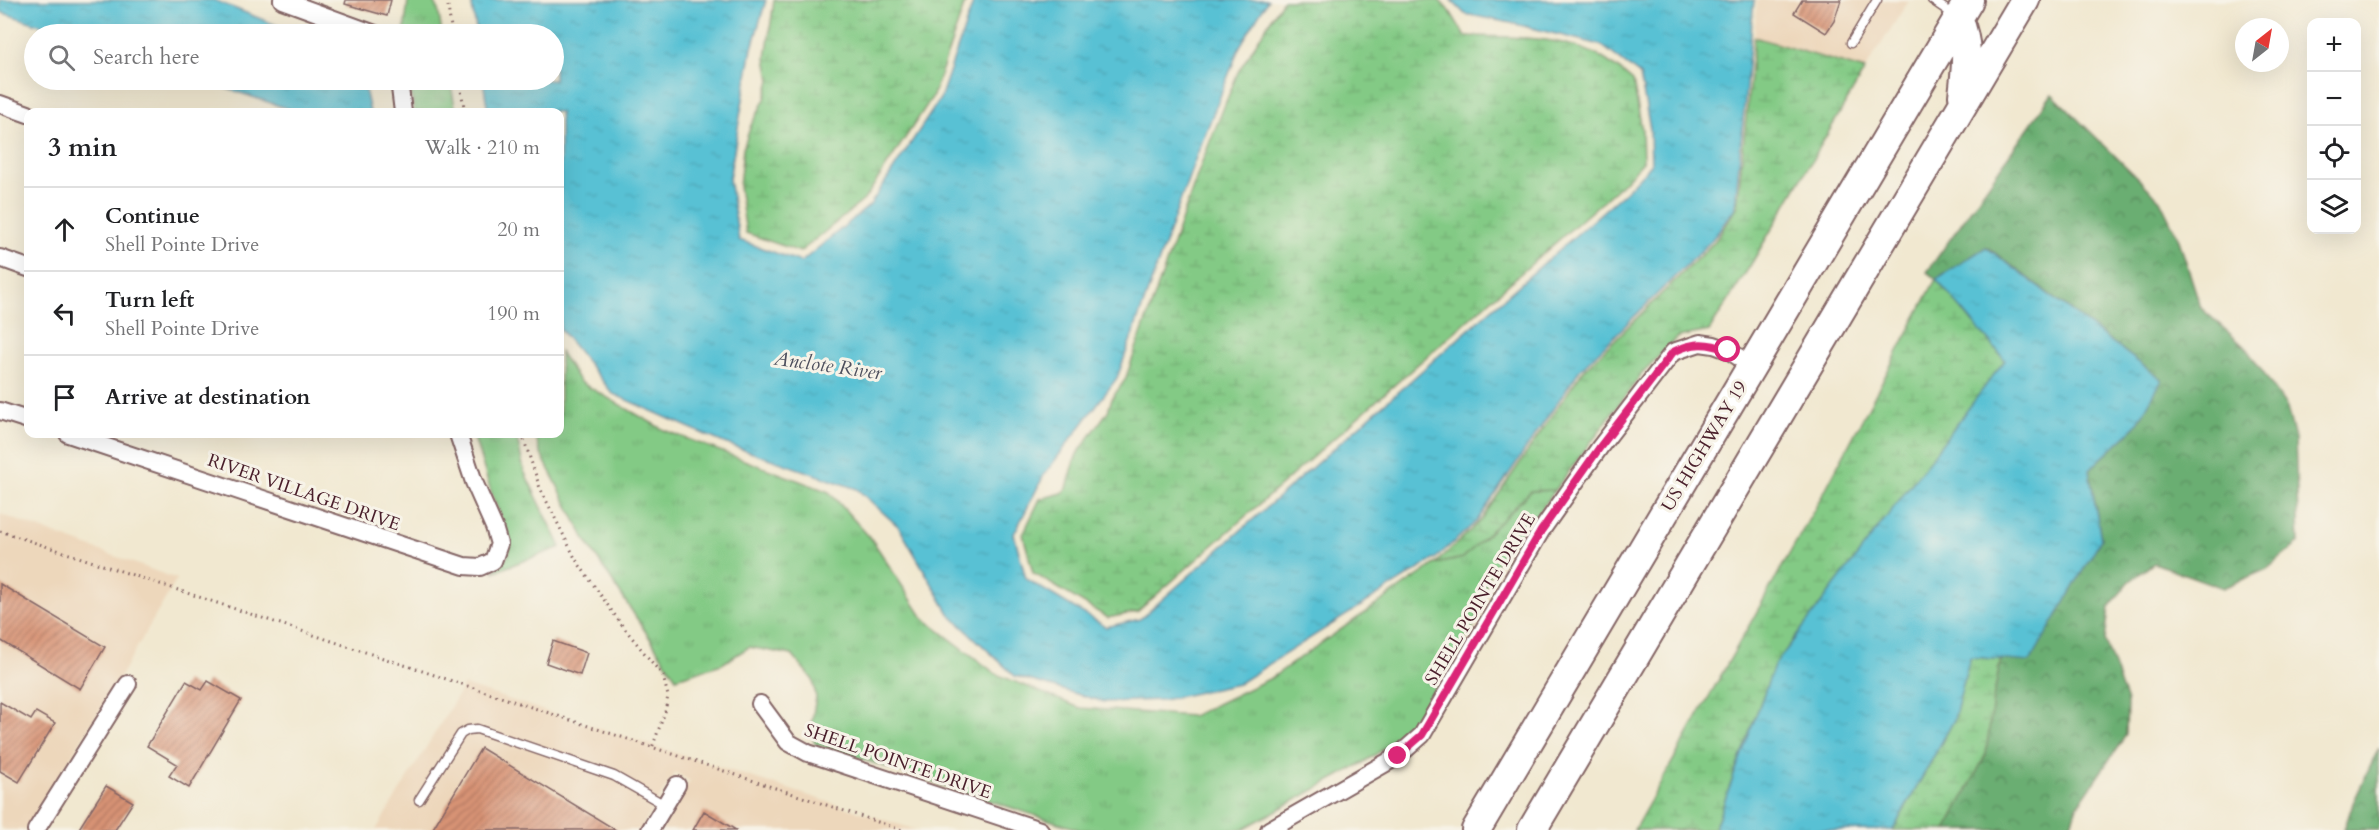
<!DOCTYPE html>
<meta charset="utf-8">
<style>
:root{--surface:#fff;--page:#f6f6f6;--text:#202124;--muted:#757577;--line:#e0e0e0}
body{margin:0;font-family:Cardo,serif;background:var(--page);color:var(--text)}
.controls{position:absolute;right:18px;top:18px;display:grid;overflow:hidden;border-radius:12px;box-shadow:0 6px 24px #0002}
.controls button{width:54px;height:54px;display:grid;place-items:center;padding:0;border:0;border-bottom:2px solid var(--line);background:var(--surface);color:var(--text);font:30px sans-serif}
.compass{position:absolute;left:2235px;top:18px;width:54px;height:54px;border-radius:50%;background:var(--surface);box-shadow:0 6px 24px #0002;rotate:31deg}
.stop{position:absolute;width:18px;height:18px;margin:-14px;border:4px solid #db2777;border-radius:50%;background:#fff}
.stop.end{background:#db2777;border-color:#fff;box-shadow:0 2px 6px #0008}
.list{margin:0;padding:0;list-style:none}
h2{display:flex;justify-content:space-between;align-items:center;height:78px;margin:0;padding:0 24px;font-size:26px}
h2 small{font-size:20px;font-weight:400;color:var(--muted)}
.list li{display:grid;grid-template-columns:39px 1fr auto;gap:18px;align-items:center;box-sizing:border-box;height:84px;padding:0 24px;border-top:2px solid var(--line)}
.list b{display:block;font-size:22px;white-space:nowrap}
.list p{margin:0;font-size:20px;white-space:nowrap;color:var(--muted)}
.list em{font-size:20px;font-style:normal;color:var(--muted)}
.icon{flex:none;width:33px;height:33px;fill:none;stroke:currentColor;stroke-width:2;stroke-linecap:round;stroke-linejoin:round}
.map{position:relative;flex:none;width:2379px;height:830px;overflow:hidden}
.search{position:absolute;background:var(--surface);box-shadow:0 6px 24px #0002;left:24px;top:24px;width:540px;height:66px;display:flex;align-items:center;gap:15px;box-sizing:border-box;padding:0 21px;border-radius:33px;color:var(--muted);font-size:22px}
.panel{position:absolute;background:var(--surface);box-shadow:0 6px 24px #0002;left:24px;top:108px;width:540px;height:330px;border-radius:12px}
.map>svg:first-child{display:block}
.built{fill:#edd7bb}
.grass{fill:url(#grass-tufts);stroke:#667458;stroke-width:1.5}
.forest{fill:url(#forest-crowns);stroke:#5a664e;stroke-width:1.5}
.wetland{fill:url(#wetland-marsh);stroke:#667458;stroke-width:1.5}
.water{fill:url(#water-ripples);stroke:#517080;stroke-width:1.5}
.building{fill:url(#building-hatch)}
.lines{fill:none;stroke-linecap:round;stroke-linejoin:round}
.service-casing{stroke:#846565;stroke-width:11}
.minor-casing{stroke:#846565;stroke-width:20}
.trunk-casing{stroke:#846565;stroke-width:32}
.path{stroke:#846565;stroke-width:3;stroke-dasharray:1.5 4.5;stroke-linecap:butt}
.service{stroke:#fff;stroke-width:8}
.minor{stroke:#fff;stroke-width:16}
.trunk{stroke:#fff;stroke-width:28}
.route{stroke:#db2777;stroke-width:8}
.labels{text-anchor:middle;stroke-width:6;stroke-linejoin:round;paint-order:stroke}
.street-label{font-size:18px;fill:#4a1f2b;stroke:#f7f3e8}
.water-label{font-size:20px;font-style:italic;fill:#4e505e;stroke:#f7f3e8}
</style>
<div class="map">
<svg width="2379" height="830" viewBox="0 0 2379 830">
<defs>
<pattern id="grass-tufts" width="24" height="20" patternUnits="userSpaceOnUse" patternTransform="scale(1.5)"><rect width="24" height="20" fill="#83ca85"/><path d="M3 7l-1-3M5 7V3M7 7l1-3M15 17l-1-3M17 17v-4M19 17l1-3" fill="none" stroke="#73ad73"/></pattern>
<pattern id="forest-crowns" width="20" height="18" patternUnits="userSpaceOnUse" patternTransform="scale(1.5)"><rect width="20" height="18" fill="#6aae72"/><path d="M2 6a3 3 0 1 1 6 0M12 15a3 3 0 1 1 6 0" fill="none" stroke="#598d5e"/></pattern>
<pattern id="wetland-marsh" width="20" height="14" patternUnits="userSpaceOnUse" patternTransform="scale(1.5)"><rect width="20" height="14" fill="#83ca85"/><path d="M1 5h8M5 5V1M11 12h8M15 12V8" fill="none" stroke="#73ad73"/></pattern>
<pattern id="water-ripples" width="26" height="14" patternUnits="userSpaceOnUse" patternTransform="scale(1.5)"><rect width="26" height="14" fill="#58c1d4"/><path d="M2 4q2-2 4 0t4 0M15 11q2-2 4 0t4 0" fill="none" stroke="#4ea5b6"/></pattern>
<pattern id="building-hatch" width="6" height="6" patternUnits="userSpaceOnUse" patternTransform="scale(1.5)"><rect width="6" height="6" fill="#d79375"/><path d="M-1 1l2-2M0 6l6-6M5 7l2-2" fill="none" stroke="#b07760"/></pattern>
</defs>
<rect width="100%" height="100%" fill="#f7f3e8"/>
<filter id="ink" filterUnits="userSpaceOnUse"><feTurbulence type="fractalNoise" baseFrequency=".0167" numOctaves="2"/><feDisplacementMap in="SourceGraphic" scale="12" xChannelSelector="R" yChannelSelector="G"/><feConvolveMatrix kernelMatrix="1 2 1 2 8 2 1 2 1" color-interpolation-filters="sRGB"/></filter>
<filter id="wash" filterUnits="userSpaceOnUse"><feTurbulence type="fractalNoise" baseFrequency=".008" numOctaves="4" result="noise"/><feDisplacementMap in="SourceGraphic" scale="24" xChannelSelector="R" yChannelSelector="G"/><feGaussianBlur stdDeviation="1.35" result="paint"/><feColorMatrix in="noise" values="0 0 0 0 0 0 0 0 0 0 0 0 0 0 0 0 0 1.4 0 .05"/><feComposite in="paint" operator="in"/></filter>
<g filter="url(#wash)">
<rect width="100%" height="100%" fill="#f1e8d0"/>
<!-- built -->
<path class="built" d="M1757,0H1909L1865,70L1754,37Z
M0,514L177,579L105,702L25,830H5L0,827Z
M464,685L916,830H661L690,781L675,772L640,830H376Z"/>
<!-- grass -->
<path class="grass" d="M408,0H433L438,9L442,34H404Z
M409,80H450L456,112H414Z
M560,352L580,382L664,430L829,492L873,541L923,618L996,674L1080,708L1192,716L1271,678L1435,564L1463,558L1531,491L1555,490L1537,516L1505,548L1487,580L1476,622L1414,723L1401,738L1361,764L1241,830H1080L815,744L810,730L816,698L813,680L792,655L749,647L722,664L676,678L586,541L540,452L535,434H560Z
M473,434H516L524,471L561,547L493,572L508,556L510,540L493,498Z"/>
<!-- forest -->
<path class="forest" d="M2052,94L2160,200L2178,237L2201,308L2246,348L2287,407L2295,439L2299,543L2267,569L2223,588L2154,563L2129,582L2109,607L2105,641L2127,702L2126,735L2077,807L2069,830H1946L1986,754L1993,698L2001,659L2030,661L2101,539L2089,470L2136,426L2162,380L1987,247L1936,279L1927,272Z
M2379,748V830H2344L2353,803Z"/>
<!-- wetland -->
<path class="wetland" d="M774,0H966L933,96L864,200L800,252L746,233L739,186L743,149L751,125L765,99L770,80L766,58Z
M1283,0H1439L1451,13L1465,36C1511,37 1567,35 1607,61C1616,67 1625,74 1633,81L1642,130L1643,162L1621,185L1137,612L1108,618L1033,573L1023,534L1040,499L1062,493L1067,488L1076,456L1108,411L1112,398L1125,380L1203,159L1238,72Z
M1754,37L1865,70L1753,261L1709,331L1678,337L1644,371L1555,490L1531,491L1463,558L1435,564L1481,520L1581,373L1714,242L1737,207Z
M1936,279L2006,360L1774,666L1714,830H1634L1823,494Z
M1970,657L2001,659L1993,698L1986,754L1946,830H1893L1954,720Z"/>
<!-- water -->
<path class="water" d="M0,0H214L298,34H68L0,12Z
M473,0H766L752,48L729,179L739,240L801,262L870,205L940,99L974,0H1268L1240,46L1196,157L1117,378L1044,475L1014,534L1026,579L1106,627L1140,619L1626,191L1651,165L1650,129L1640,75L1601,45L1511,23L1465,14L1451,0H1754L1735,208L1711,241L1579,371L1477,521L1435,559L1238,684L1163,700L1104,702L1015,676L950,615L899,527L857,489L724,443L613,394L560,329V112H488L483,80H554V34H477L472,6Z
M201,80H363L370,112H298Z
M1986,247L2162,380L2136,426L2089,470L2101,539L2030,662L1970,657L1954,720L1893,830H1714L1774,666L2005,360L1936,279Z"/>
<g id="blocks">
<!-- building -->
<path class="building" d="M346,0H391L387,16L345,4Z
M1802,0H1841L1834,21L1826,33L1794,13Z
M0,584L105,647L80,689L0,640Z
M553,641L587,653L580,675L546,663Z
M186,681L202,690L208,681L241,700L189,788L169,776L177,764L147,746Z
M0,702L31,720L36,712L55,723L19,782L0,771Z
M481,748L616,830H432Z
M106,786L133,802L115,830H78Z
M704,811L736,830H693Z"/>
</g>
</g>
<g filter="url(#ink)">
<use href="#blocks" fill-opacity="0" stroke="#846565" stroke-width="1.5"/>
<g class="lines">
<!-- service casing -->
<g class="service-casing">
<path id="service" d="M1932,0L1954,15
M1851,43L1877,0
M419,800L461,734L468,730L477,729L614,776L665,805"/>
</g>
<!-- minor casing -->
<g class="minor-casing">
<path id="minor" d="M282,0L375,34
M399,80L403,112
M0,104L28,114
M0,258L28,268
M0,411L28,420
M68,434L464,566L480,567L493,561L499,544L494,527L474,482L458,434
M760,704L788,742L808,753L1040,830
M36,830L128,684
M650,830L677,785
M1269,830L1398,756L1422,735L1541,531L1600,447L1673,352L1700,343L1714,345L1728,350L1752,366"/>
</g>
<!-- trunk casing -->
<g class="trunk-casing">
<path id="trunk" d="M1958,18C1970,47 1966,66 1963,96
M1476,830L1969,0
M1532,830L2025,0"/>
</g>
<!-- path -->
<path class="path" d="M447,0L452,34
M459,80L465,112
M522,434L540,488L576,560L621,624L663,676L668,696L665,712L652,748
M0,531L902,830"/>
<!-- service -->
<use href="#service" class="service"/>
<!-- minor -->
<use href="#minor" class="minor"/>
<!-- trunk -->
<use href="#trunk" class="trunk"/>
</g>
</g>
<g class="lines" filter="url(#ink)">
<!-- route -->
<path class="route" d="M1398,756L1422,735L1541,531L1600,447L1673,352C1693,342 1707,342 1728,350"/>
</g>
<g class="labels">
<!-- street labels -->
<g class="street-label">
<text transform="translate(1704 446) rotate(-59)" y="6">US HIGHWAY 19</text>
<text transform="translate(304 492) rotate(19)" y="6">RIVER VILLAGE DRIVE</text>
<text transform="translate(1480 599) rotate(-59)" y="6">SHELL POINTE DRIVE</text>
<text transform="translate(898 761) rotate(19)" y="6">SHELL POINTE DRIVE</text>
</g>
<!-- water labels -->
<g class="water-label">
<text transform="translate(828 365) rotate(8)" y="7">Anclote River</text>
</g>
</g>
</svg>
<div class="controls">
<button>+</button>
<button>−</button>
<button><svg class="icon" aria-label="locate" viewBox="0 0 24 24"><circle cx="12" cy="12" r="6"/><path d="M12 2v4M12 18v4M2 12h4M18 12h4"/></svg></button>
<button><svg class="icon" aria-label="layers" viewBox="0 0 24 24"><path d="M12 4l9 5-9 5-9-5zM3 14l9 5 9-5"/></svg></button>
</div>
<svg class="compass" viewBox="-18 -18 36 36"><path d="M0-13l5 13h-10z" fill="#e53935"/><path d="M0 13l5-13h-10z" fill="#757577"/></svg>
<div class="stop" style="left:1728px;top:350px"></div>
<div class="stop end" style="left:1398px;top:756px"></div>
<div class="search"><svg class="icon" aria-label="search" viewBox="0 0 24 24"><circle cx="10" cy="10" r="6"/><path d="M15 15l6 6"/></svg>Search here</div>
<section class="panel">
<h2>3 min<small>Walk · 210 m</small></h2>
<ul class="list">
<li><svg class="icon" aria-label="ahead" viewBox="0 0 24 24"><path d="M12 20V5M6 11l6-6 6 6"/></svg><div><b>Continue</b><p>Shell Pointe Drive</p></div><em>20 m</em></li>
<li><svg class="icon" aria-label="left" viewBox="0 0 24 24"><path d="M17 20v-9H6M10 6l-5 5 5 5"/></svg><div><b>Turn left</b><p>Shell Pointe Drive</p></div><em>190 m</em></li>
<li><svg class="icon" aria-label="arrive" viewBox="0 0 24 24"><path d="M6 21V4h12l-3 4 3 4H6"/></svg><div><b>Arrive at destination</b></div></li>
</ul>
</section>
</div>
